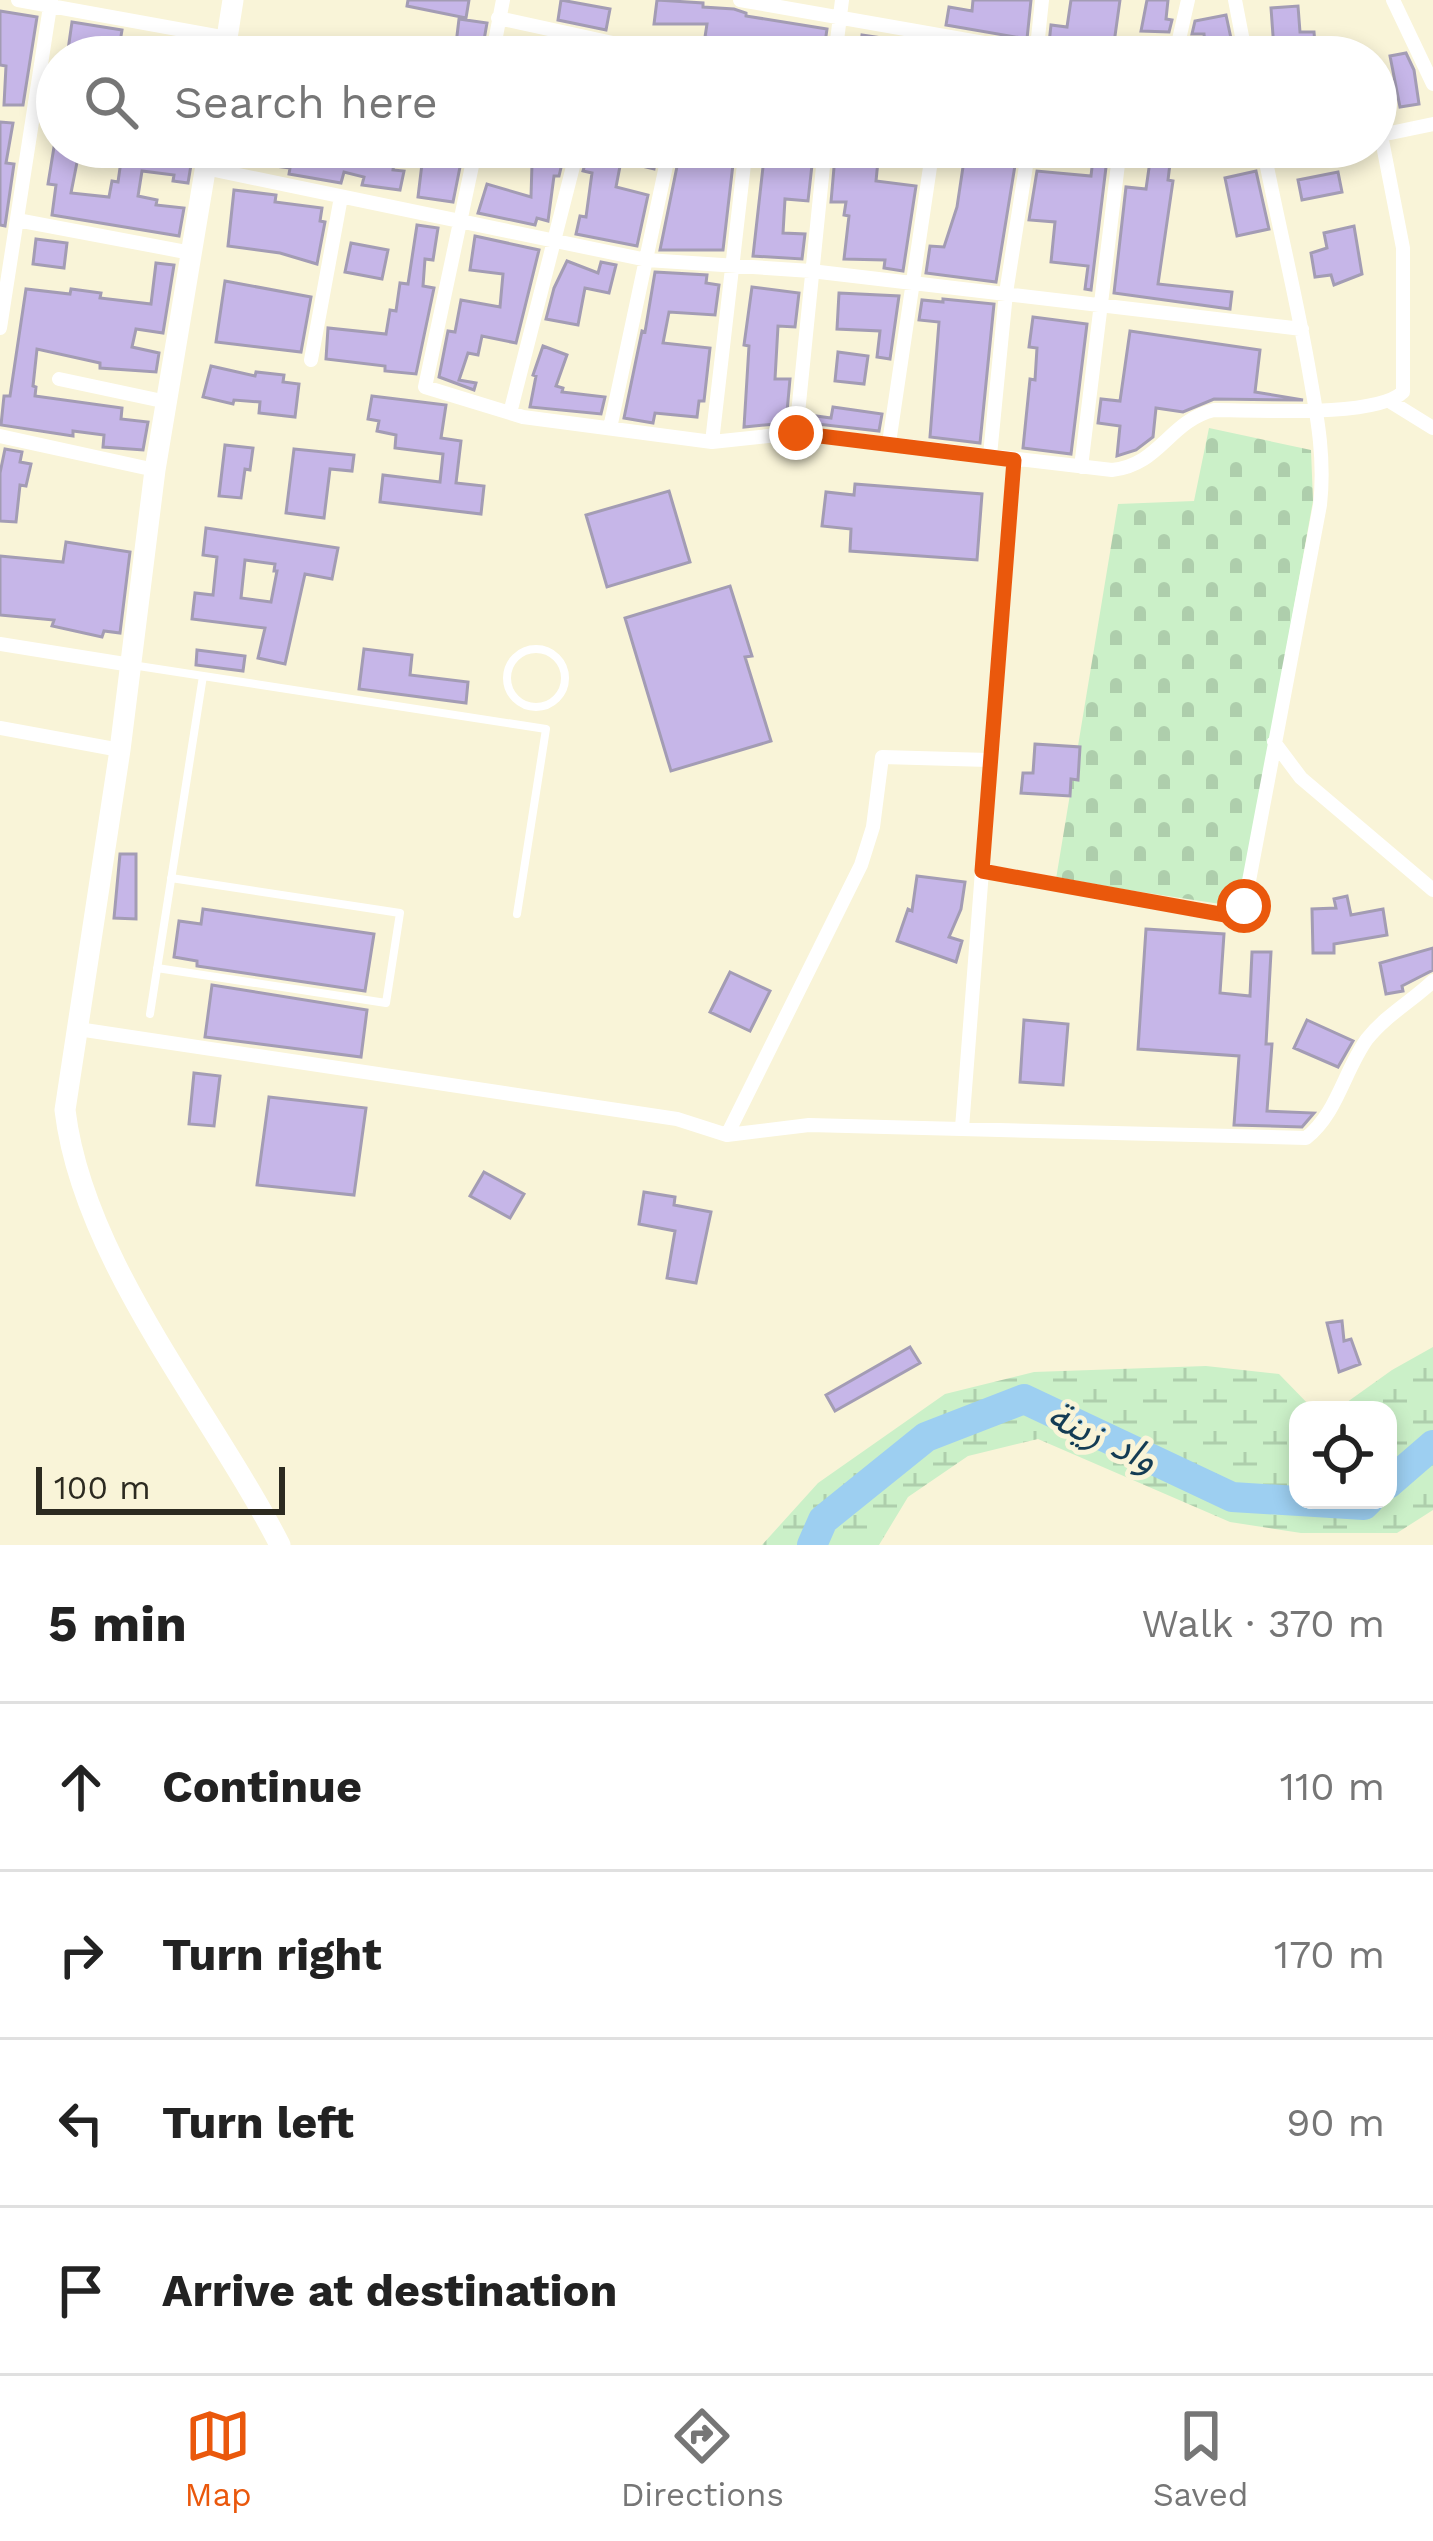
<!DOCTYPE html>
<meta charset="utf-8">
<style>
:root{--surface:#fff;--page:#f2f2f2;--text:#222;--muted:#767676;--line:#e0e0e0;--accent:#ea580c}
body{margin:0;font-family:"Work Sans","Noto Sans Arabic",sans-serif;background:var(--page);color:var(--text)}
.controls{position:absolute;right:36px;bottom:36px;display:grid;overflow:hidden;border-radius:24px;box-shadow:0 6px 18px #0003}
.controls button{width:108px;height:108px;display:grid;place-items:center;padding:0;border:0;border-bottom:3px solid var(--line);background:var(--surface);color:var(--text);font:60px sans-serif}
.scale{position:absolute;left:36px;bottom:30px;width:249px;box-sizing:border-box;padding-left:12px;border:6px solid #2c2a20;border-top:0;font-size:33px;line-height:42px;white-space:nowrap;color:#2c2a20;-webkit-text-stroke:9px #f9f4d8;paint-order:stroke}
.stop{position:absolute;width:36px;height:36px;margin:-27px;border:9px solid #ea580c;border-radius:50%;background:#fff}
.stop.end{background:#ea580c;border-color:#fff;box-shadow:0 3px 12px #0008}
.list{margin:0;padding:0;list-style:none}
h2{display:flex;justify-content:space-between;align-items:center;height:156px;margin:0;padding:0 48px;font-size:51px}
h2 small{font-size:39px;font-weight:400;color:var(--muted)}
.list li{display:grid;grid-template-columns:78px 1fr auto;gap:36px;align-items:center;box-sizing:border-box;height:168px;padding:0 48px;border-top:3px solid var(--line)}
.list b{display:block;font-size:45px;white-space:nowrap}
.list em{font-size:39px;font-style:normal;color:var(--muted)}
.icon{flex:none;width:66px;height:66px;fill:none;stroke:currentColor;stroke-width:2;stroke-linecap:round;stroke-linejoin:round}
.map{position:relative;flex:none;width:1433px;height:1545px;overflow:hidden}
.search{position:absolute;background:var(--surface);box-shadow:0 6px 18px #0003;left:36px;right:36px;top:36px;height:132px;display:flex;align-items:center;gap:30px;box-sizing:border-box;padding:0 42px;border-radius:66px;color:var(--muted);font-size:45px}
.sheet{height:828px;background:var(--surface)}
nav{display:flex;justify-content:space-around;align-items:center;box-sizing:border-box;height:168px;border-top:3px solid var(--line);background:var(--surface);font-size:33px;color:var(--muted)}
nav a{display:grid;justify-items:center;gap:6px}
nav .on{color:var(--accent)}
.map>svg:first-child{display:block}
.wetland{fill:url(#wetland-marsh)}
.cemetery{fill:url(#cemetery-stones)}
.lines{fill:none;stroke-linecap:round;stroke-linejoin:round}
.river{stroke:#9dcff1;stroke-width:30}
.building{fill:#c6b6e8;stroke:#a39cb4;stroke-width:3;fill-rule:evenodd}
.lane{stroke:#fff;stroke-width:8}
.street{stroke:#fff;stroke-width:14}
.secondary{stroke:#fff;stroke-width:21}
.route{stroke:#ea580c;stroke-width:15}
.labels{text-anchor:middle;stroke-width:10;stroke-linejoin:round;paint-order:stroke}
.water-label{font-size:39px;font-style:italic;fill:#143c54;stroke:#f9f4d8}
</style>
<div class="map">
<svg width="1433" height="1545" viewBox="0 0 1433 1545">
<defs>
<pattern id="wetland-marsh" width="20" height="14" patternUnits="userSpaceOnUse" patternTransform="scale(3)"><rect width="20" height="14" fill="#cbf0c8"/><path d="M1 5h8M5 5V1M11 12h8M15 12V8" fill="none" stroke="#aeceac"/></pattern>
<pattern id="cemetery-stones" width="16" height="16" patternUnits="userSpaceOnUse" patternTransform="scale(3)"><rect width="16" height="16" fill="#cbf0c8"/><path d="M2 7V4a2 2 0 0 1 4 0v3zM10 15v-3a2 2 0 0 1 4 0v3z" fill="#aeceac"/></pattern>
</defs>
<rect width="100%" height="100%" fill="#f9f4d8"/>
<!-- wetland -->
<path class="wetland" d="M1433,1347V1510L1397,1533H1301L1230,1522L1038,1439L968,1456L908,1497L879,1545H762L818,1483L945,1394L1034,1372L1206,1366L1279,1374L1314,1410H1298V1500H1388V1410H1336L1392,1370Z"/>
<!-- cemetery -->
<path class="cemetery" d="M1209,428L1311,450L1313,501L1240,907L1056,879L1118,504L1194,501Z"/>
<g class="lines">
<!-- river -->
<path class="river" d="M1388,1484L1433,1445
M812,1545L823,1520L926,1437L1024,1399L1232,1497L1364,1505L1369,1500"/>
</g>
<!-- building -->
<path class="building" d="M408,0H469L466,18L407,6Z
M561,0L610,9L606,30L558,20Z
M657,0L703,3V7L734,9L746,13V16L827,29L823,57H749L715,51L717,39L705,37L707,24H654Z
M973,0H1031L1027,39L946,25L949,7L972,11Z
M1071,0H1120L1114,43L1156,49L1155,57H1093L1094,54L1049,43L1051,25L1067,27Z
M1147,0H1168L1166,19L1172,20L1169,32L1141,31Z
M1298,6L1300,32H1314L1316,57H1296L1295,47L1274,49L1271,8Z
M0,11L37,17L23,105H4L6,66L0,65Z
M1226,15L1235,57H1206L1204,34H1192L1195,21Z
M459,19L487,23L481,57H440L443,42L456,44Z
M72,22L122,30L120,42L102,40L100,57H67Z
M862,35L942,47L999,57H859Z
M1406,53L1414,70L1419,104L1400,107L1390,56Z
M0,122L13,123L6,163L14,164L5,226L0,225Z
M54,147H80L71,193L109,197L112,181L118,182L123,147L177,152V147H194L188,183L173,181L174,175L142,171L138,196L157,200L156,205L184,208L179,236L52,215L56,185L48,184Z
M246,147H329L395,155L393,170L404,171L400,190L362,185L364,177L344,172L341,183L289,174L290,168L244,162Z
M424,147H464L453,202L418,197Z
M487,147H566L559,176H554L548,221L537,218L535,225L478,213L487,184L531,197L532,164L486,154Z
M598,147H658L654,169L621,161L616,187L648,195L637,246L576,234L580,216L586,217L592,173L583,171L588,154L596,156Z
M681,147H735L723,250H660Z
M779,147H814L808,201L785,199L783,233L805,234L802,259L753,256L764,158L778,159Z
M966,147H1018L996,282L926,273L930,246L944,247L957,207Z
M1152,147H1172L1168,180L1173,181L1158,284L1232,292L1230,309L1114,293L1126,187L1146,189Z
M1094,150L1103,151L1107,159L1091,290L1085,289L1088,266L1051,262L1055,222L1029,220L1037,171L1091,176Z
M835,156L878,161L876,181L916,186L903,271L884,268L885,260L844,259L849,216L844,215L846,202H831Z
M1256,171L1269,229L1237,236L1225,178Z
M1338,172L1342,192L1302,200L1298,180Z
M234,190L276,195L275,202L322,208L320,221L325,222L317,264L280,253L228,246Z
M417,225L438,228L433,260L425,259L423,286L434,288L416,374L385,371V366L326,359L328,328L386,334L390,310L396,311L400,283L408,284Z
M1354,226L1362,274L1334,285L1331,275L1315,277L1311,253L1327,248L1324,233Z
M475,236L539,250L516,343L482,336L478,355L468,353L459,380L476,383L474,390L439,377L448,331L455,332L461,300L500,307L503,274L470,270Z
M36,239L67,243L64,268L33,264Z
M351,243L388,250L382,279L345,272Z
M567,261L598,273L601,262L616,265L609,293L585,288L578,325L546,319L554,288Z
M156,263L174,265L163,333L136,329L132,347L159,353L156,372L100,368V363L37,349L33,386L36,387L35,396L122,408L121,419L148,422L143,450L103,447L104,435L73,431V436L1,425L4,396H10L26,289L70,294L71,289L101,293L100,298L151,304Z
M655,272L707,275L706,283L719,285L715,315L669,312L663,343L710,348L704,401H699L697,417L655,413L653,423L624,418L642,331L645,332Z
M225,281L311,297L301,352L216,342Z
M752,287L799,293L795,327L778,326L775,379H790L786,423L744,427L749,346L744,345Z
M839,293L899,296L890,359L877,357L880,331L837,329Z
M943,299L994,304L980,443L930,437L939,322L919,320L922,300L943,302Z
M1033,317L1087,324L1071,454L1023,448L1030,379L1035,380L1037,348L1029,347Z
M1130,331L1260,350L1255,392L1303,400L1214,399L1183,412L1156,408L1153,437L1136,450L1117,456L1120,426L1098,423L1101,399L1120,401Z
M543,346L567,355L556,386L563,388L562,392L605,397L601,414L530,407L536,376L533,375Z
M838,352L868,356L864,384L835,381Z
M211,366L255,376L256,372L284,375L283,382L299,384L295,417L259,413L260,402L234,400L233,404L203,397Z
M372,396L446,405L441,438L461,441L456,483L484,486L481,514L380,502L383,475L440,482L443,454L395,448L396,435L377,431L379,421L368,419Z
M833,407L882,414L879,431L808,423L809,415L831,418Z
M225,445L253,448L250,470L245,469L241,498L219,496Z
M5,449L22,452L20,462L31,464L26,486L20,485L16,522L0,521V473Z
M294,449L354,455L352,471L330,469L324,518L286,513Z
M855,484L982,494L977,560L850,551L851,529L822,526L826,492L854,495Z
M669,491L690,562L607,587L586,515Z
M206,528L338,548L332,579L305,574L285,664L258,658L265,628L192,619L195,593L213,595L217,557L203,555ZM245,560L275,564L274,571H277L271,602L241,598Z
M66,542L130,552L120,633L104,631L102,637L52,626L54,620L0,615V556L63,562Z
M730,586L752,656L745,657L771,741L671,771L625,618Z
M364,649L412,655L410,675L468,682L466,703L359,689Z
M197,650L245,656L243,671L196,665Z
M1035,744L1080,747L1078,780L1071,779L1070,796L1021,793L1023,773H1033Z
M120,854H136V919L114,918Z
M917,876L965,882L961,909L949,937L962,941L956,962L897,941L908,909L912,911Z
M1347,896L1351,915L1383,909L1387,935L1334,944V953H1313L1312,909L1336,908L1334,899Z
M203,909L374,934L365,991L197,966V961L174,957L179,921L201,924Z
M1146,929L1224,934L1220,993L1250,996L1252,952H1271L1266,1044H1272L1267,1111L1314,1113L1302,1127L1234,1125L1239,1056L1138,1049Z
M1433,948V970L1402,986L1403,991L1386,994L1380,963Z
M730,972L770,991L750,1031L710,1012Z
M212,985L367,1010L361,1057L205,1037Z
M1024,1020L1068,1024L1063,1085L1020,1082Z
M1307,1020L1353,1041L1338,1067L1294,1048Z
M194,1073L220,1076L214,1126L189,1124Z
M269,1097L366,1108L354,1195L257,1185Z
M484,1172L524,1194L510,1218L470,1196Z
M644,1192L675,1197L674,1205L711,1212L696,1283L667,1278L675,1231L639,1224Z
M1342,1321L1344,1341L1351,1339L1360,1364L1339,1372L1327,1323Z
M910,1347L920,1363L835,1411L826,1395Z"/>
<g class="lines">
<!-- lane -->
<path class="lane" d="M507 678a29 29 0 1 1 58 0a29 29 0 1 1-58 0Z
M132,665L546,729L517,914
M157,968L386,1003L400,913L171,878
M150,1014L203,676"/>
<!-- street -->
<path class="street" d="M18,0L227,38
M740,0L1064,57
M1235,0L1246,57
M1393,0L1433,84
M498,18L677,57
M492,57L503,0
M835,57L842,0
M1036,57L1042,0
M1175,57L1188,0
M1376,136L1433,124
M476,147L425,387L523,417L712,442L796,433L1112,470C1160,465 1169,421 1214,410C1254,410 1376,418 1403,392V248L1381,135
M1265,158L1320,147
M205,168L647,260L811,271L1302,329
M17,220L191,253
M0,328L51,0
M311,360L341,197
M59,379L167,402
M1391,402L1433,428
M510,413L578,147
M610,428L670,147
M796,433L825,147
M0,436L155,470
M712,442L746,147
M889,443L933,147
M990,455L1006,293L1029,147
M1081,467L1119,156L1113,147
M0,644L131,665
M0,728L120,750
M1274,742L1301,778L1433,890
M983,871L1242,918L1320,505C1325,460 1318,421 1310,376C1297,299 1278,224 1263,147
M78,1029L677,1119L727,1135L809,1125L1306,1138C1337,1114 1344,1071 1367,1039C1385,1016 1412,1001 1433,981
M962,1128L1014,460
M727,1135L861,865L873,827L882,757L989,760"/>
<!-- secondary -->
<path class="secondary" d="M224,57L233,0
M209,147L155,470L120,750L65,1110C83,1261 211,1410 280,1545"/>
</g>
<g class="lines">
<!-- route -->
<path class="route" d="M796,433L1014,460L982,871L1242,918L1244,906"/>
</g>
<g class="labels">
<!-- water labels -->
<g class="water-label">
<text transform="translate(1103 1436) rotate(25)" y="14">واد زينة</text>
</g>
</g>
</svg>
<div class="controls">
<button><svg class="icon" aria-label="locate" viewBox="0 0 24 24"><circle cx="12" cy="12" r="6"/><path d="M12 2v4M12 18v4M2 12h4M18 12h4"/></svg></button>
</div>
<div class="scale">100 m</div>
<div class="stop" style="left:1244px;top:906px"></div>
<div class="stop end" style="left:796px;top:433px"></div>
<div class="search"><svg class="icon" aria-label="search" viewBox="0 0 24 24"><circle cx="10" cy="10" r="6"/><path d="M15 15l6 6"/></svg>Search here</div>
</div>
<section class="sheet">
<h2>5 min<small>Walk · 370 m</small></h2>
<ul class="list">
<li><svg class="icon" aria-label="ahead" viewBox="0 0 24 24"><path d="M12 20V5M6 11l6-6 6 6"/></svg><div><b>Continue</b></div><em>110 m</em></li>
<li><svg class="icon" aria-label="right" viewBox="0 0 24 24"><path d="M7 20v-9h11M14 6l5 5-5 5"/></svg><div><b>Turn right</b></div><em>170 m</em></li>
<li><svg class="icon" aria-label="left" viewBox="0 0 24 24"><path d="M17 20v-9H6M10 6l-5 5 5 5"/></svg><div><b>Turn left</b></div><em>90 m</em></li>
<li><svg class="icon" aria-label="arrive" viewBox="0 0 24 24"><path d="M6 21V4h12l-3 4 3 4H6"/></svg><div><b>Arrive at destination</b></div></li>
</ul>
</section>
<nav>
<a class="on"><svg class="icon" aria-label="map" viewBox="0 0 24 24"><path d="M3 6l6-2 6 2 6-2v14l-6 2-6-2-6 2zM9 4v14M15 6v14"/></svg>Map</a>
<a><svg class="icon" aria-label="directions" viewBox="0 0 24 24"><path d="M12 3l9 9-9 9-9-9zM9 14v-3h6M13 9l2 2-2 2"/></svg>Directions</a>
<a><svg class="icon" aria-label="saved" viewBox="0 0 24 24"><path d="M7 4h10v16l-5-4-5 4z"/></svg>Saved</a>
</nav>
